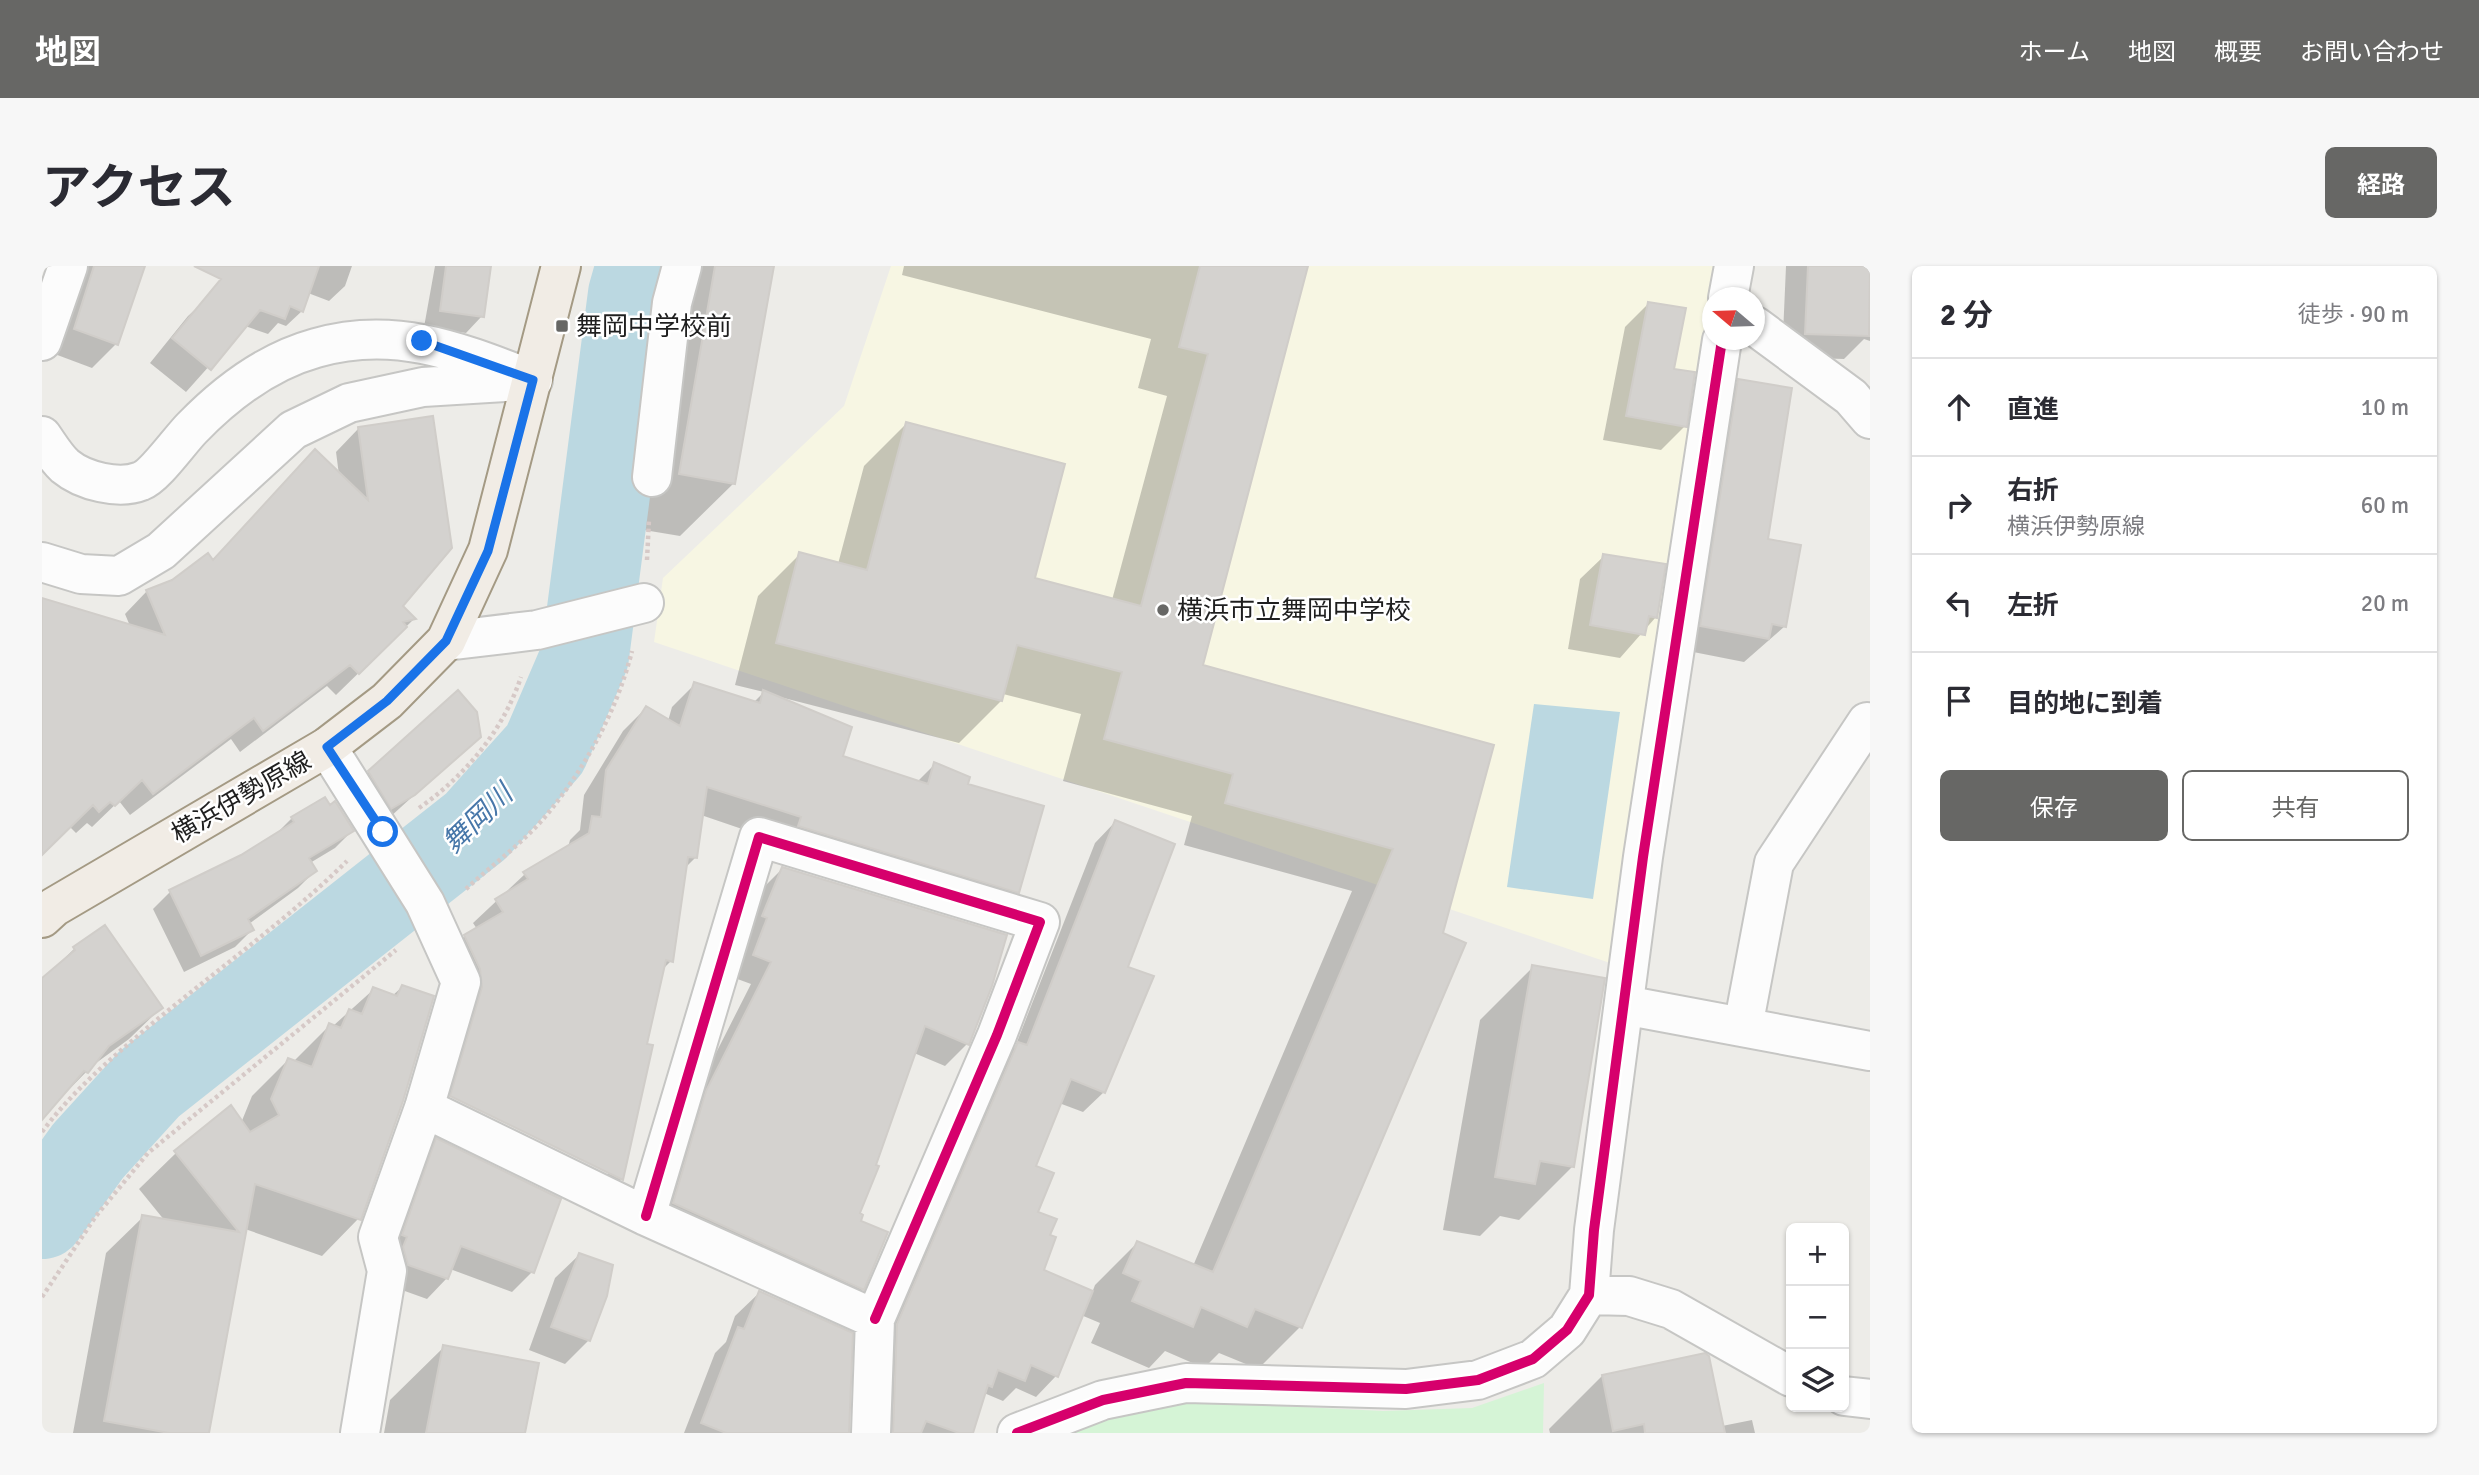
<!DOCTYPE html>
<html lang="ja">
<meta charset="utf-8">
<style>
:root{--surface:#fff;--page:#f7f7f7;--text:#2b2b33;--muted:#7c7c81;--line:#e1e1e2;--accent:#676765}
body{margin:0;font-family:Signika,"Noto Sans JP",sans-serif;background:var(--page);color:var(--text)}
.controls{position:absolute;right:21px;bottom:21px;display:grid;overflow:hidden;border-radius:10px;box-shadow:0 2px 5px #0004}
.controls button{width:63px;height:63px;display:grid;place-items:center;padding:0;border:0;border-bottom:2px solid var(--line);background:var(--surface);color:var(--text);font:35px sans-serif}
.compass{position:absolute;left:1660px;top:21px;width:63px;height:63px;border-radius:50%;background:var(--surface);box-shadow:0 2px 5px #0004;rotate:289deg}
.stop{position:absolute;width:21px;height:21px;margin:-16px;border:5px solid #1a73e8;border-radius:50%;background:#fff}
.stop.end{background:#1a73e8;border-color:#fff;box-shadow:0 2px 7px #0008}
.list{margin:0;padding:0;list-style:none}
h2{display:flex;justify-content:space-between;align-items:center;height:91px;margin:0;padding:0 28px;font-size:30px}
h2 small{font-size:23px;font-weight:400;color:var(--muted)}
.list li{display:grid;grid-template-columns:46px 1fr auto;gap:21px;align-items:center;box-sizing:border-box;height:98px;padding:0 28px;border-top:2px solid var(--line)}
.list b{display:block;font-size:26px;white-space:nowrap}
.list p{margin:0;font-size:23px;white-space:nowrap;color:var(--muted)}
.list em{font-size:23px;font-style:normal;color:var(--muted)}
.actions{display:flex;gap:14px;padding:21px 28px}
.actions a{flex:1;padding:16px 0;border:2px solid var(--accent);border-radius:10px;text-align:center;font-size:24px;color:var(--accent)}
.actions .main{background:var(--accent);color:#fff}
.icon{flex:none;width:38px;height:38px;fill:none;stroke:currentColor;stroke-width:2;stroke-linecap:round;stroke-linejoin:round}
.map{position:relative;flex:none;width:1828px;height:1167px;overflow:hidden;border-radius:10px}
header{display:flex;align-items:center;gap:42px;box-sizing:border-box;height:98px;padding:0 35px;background:var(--accent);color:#fff}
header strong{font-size:33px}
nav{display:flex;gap:38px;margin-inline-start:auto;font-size:24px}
.intro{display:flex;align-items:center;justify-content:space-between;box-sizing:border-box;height:168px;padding:0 42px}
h1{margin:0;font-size:49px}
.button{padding:18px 32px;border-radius:10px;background:var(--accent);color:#fff;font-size:24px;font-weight:700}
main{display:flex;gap:42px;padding:0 42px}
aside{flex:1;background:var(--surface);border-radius:10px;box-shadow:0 2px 5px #0004}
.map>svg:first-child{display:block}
.education{fill:#f7f6e3}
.park{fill:#d5f4d6}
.water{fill:#bbd8e1}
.shadow{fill:#0003;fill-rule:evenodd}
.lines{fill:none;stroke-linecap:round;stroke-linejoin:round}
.river{stroke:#bbd8e1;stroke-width:88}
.building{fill:#d4d2cf;stroke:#d0cdc9;stroke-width:2}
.minor-casing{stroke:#c6c6c4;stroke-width:42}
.major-casing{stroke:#a49a84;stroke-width:42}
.path{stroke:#d6c9c7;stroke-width:4.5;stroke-dasharray:3.5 3.5;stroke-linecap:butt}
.minor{stroke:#fcfcfc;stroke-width:38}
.major{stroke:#f1ece5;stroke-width:38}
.cycleway-casing{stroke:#fff;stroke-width:15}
.cycleway{stroke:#d6006c;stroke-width:10}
.route{stroke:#1a73e8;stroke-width:9}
.poi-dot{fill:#676765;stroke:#fff;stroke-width:2.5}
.labels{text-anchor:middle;stroke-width:5;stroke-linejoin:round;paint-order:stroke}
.poi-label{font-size:26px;fill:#1f1f1f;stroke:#fff;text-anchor:start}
.street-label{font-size:26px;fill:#1f1f1f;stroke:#fff}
.water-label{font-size:28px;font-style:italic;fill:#4777a9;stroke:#fff}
</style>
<header>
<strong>地図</strong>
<nav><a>ホーム</a><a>地図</a><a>概要</a><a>お問い合わせ</a></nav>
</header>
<div class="intro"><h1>アクセス</h1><a class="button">経路</a></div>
<main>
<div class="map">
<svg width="1828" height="1167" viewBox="0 0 1828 1167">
<rect width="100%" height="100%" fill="#edece8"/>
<!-- education -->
<path class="education" d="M849,0H1678L1571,698L612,376L621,312L802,140Z"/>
<!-- park -->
<path class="park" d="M1502,1117L1501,1167H1030L1058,1154L1138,1135L1341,1145L1430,1142Z"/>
<!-- water -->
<path class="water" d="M1492,438L1578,446L1551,633L1465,621Z"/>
<!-- shadow -->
<path class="shadow" d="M40,0H100L74,78L50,102L10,87Z
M201,0H310L303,20L287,35L266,27L260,45L244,60L236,57L226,68L203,60L144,126L108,97L146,50Z
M393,0H447L440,50L424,67L382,61Z
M646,0H730L692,217L638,270L584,261L627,19Z
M862,0H1264L1159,400L1450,480L1258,1061L1216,1103L1177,1087L1162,1102L1123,1085L1107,1102L1049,1077L1058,1057L1039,1049L1014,1110L994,1131L974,1122L961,1135L942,1127L929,1167H832L835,1080L956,799L973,781L1053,577L1073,556L1083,702L1062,826L1041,846L1017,837L992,901L994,947L1006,970L1000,1004L1050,1027L1053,1019L1095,977L1151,1000L1310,625L1142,579L1150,550L1021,515L1039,448L961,428L959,435L917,477L738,431L799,491L875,516L893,498L924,519L976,626L953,649L659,549L654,591L643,602L629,695L621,703L603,779L609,781L579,913L556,936L386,853L418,745L400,693L423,670L435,663L431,657L483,608L526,581L528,574L538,564L542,529L581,465L604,442L626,455L630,441L653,418L711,437L722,426L693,419L716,330L758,288L796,298L822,200L864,158L991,313L1070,334L1125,130L1096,122L1109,73L860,9ZM401,825L566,905V909L400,828Z
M1744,0H1828V75L1822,73L1802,93L1740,91Z
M1606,38L1643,160L1619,184L1561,174L1583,61Z
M1697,115L1743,360L1702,396L1636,383L1673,139Z
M316,163L358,340L372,353L294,429L285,420L198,486L189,473L88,549L77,535L50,561L45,557L34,567L27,560L0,587V334L88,360L83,348L105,325L170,295L297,209L294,186Z
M1562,290L1614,351L1578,392L1526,383L1538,313Z
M437,470L347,552L304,530L327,506Z
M288,542L310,565L293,582L268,597L273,605L256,622L207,658L210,664L193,681L142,706L111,643L128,626L200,590L232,570L250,552Z
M740,603L925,778L903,800L872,787L815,948L820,1023L798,1045L610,959L643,848L709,718L690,711L718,625Z
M32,683L119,742L87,773L50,800L0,851V714Z
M1491,701L1531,900L1477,954L1458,950L1438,970L1401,964L1438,754Z
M360,721V835L316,953L280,990L203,963L165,1167H31L64,987L101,951L123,955L97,923L134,887L199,857L210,830L246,794L251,796L288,759L291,760L332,723L350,730Z
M395,874L490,1006L470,1026L408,1003L405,1012L385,1033L346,1019L342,1003L375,895Z
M537,989L547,1074L523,1098L487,1084L513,1012Z
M717,1027L806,1167H642L673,1087L684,1076L693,1050Z
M402,1081L482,1167H342L348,1134Z
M1560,1110L1680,1160L1710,1154L1713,1167H1508L1507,1163Z"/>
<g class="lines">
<!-- river -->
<path class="river" d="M0,949L46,885L107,818L434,560L503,483L543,390L590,28L598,0"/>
</g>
<!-- building -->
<path class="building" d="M52,0H103L76,79L32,63Z
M152,0H277L261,46L248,40L243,53L218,44L169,104L130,72L179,13Z
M404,0H449L442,51L398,45Z
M673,0H732L693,218L637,208Z
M1158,0H1266L1161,399L1452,479L1401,667L1424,677L1260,1062L1213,1043L1205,1061L1159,1041L1151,1061L1090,1035L1099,1015L1081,1007L1095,975L1171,1006L1351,583L1183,537L1191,508L1062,473L1080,406L975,379L960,435L734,377L757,286L825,304L864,156L1023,198L993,312L1099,340L1166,88L1137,81Z
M1766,0H1828L1827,70L1763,68Z
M1606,36L1644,42L1632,103L1653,106L1645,161L1584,150Z
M1696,113L1750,122L1726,273L1759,279L1744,361L1730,358L1727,373L1658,360Z
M391,150L410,282L361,340L374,353L361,356L365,361L317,408L308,399L221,465L212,452L111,528L100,514L73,540L68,536L57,546L51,539L0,589V332L123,369L104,324L130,314L166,287L171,294L273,183L326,234L316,161Z
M1561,288L1624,298L1615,352L1607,350L1603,369L1548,359Z
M652,416L718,437L721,424L810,461L801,490L886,518L892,496L928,511L926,518L1002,540L977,627L756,560L759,551L665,521L655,592L646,591L631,696L624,694L605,778L611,779L581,914L408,830L440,721L438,703L422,669L461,646L453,633L486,613L481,606L547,567L550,550L559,551L564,504L604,440L638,460Z
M416,424L435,446L439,471L373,529L349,543L326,505Z
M283,531L288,539L293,535L312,565L267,592L275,605L206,653L212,664L159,690L127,624L199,589L252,556L249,551Z
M1073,554L1133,578L1086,701L1112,710L1063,827L1029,813L994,900L1012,907L996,946L1015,953L1008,969L1014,971L1002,1004L1051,1025L1016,1111L989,1099L983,1115L956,1104L950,1121L946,1119L931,1167H917L884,1155L879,1167H851L855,1058L976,776L985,779Z
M740,601L965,669L950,720L927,779L883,760L834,899L837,900L818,947L821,949L819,955L846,966L822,1024L631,937L664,825L729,696L711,689L725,652L720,650Z
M63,659L121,742L67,780L46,807L42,805L0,854V712L33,684L31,681Z
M1490,699L1563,712L1532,901L1498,895L1493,918L1453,911Z
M360,719L392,730L361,835L319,954L213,918L167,1167H127L62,1155L100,949L197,966L132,885L189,839L208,866L237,849L229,833L246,792L270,801L287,757L299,762L307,743L320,748L331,721L355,730Z
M394,872L519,933L492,1007L419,980L406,1013L366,999L361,981L365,971L360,969Z
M537,987L571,999L565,1030L548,1075L509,1061Z
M717,1025L811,1067L807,1167H684L659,1157L696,1061L702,1063Z
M401,1079L497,1097L483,1167H384Z
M1663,1087L1667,1090L1683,1167H1603L1602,1158L1571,1165L1560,1109Z"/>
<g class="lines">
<!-- minor casing -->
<g class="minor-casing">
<path id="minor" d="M1686,32L1692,0
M1713,60L1809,131L1828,153
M0,75L26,0
M0,170C7,180 14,192 23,200C41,215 77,224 99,215C113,210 138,174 150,162C184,127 227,95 274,82C353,59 418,86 491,114
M610,211L630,37L640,0
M0,296L39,308L77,310L119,285L251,164L307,137L381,121L478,115
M404,375L495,364L602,337
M285,481L383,637L419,716L382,842L336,971L345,1005L318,1167
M1582,739L1828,785
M1701,761L1732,597L1825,456
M382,842L604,950L833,1053L829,1167
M604,950L717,571L998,656L955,769L833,1053
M1547,1029L1587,1030L1629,1043L1749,1111
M1802,1130L1828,1133
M975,1167L1061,1134L1144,1117L1364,1123L1436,1114L1491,1093L1525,1064L1547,1029L1552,964L1601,591L1680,74"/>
</g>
<!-- major casing -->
<g class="major-casing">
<path id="major" d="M0,652L12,641L285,481L345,435L404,375L446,284L519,0"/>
</g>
<!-- path -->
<path class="path" d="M605,294L607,254
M377,542C423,510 461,465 479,411
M424,623C451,598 484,575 507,546C545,499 575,444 590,385
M0,866C31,824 71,791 111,757C176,703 245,654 305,595
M0,1031L54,950L106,887L354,684"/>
<!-- minor -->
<use href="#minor" class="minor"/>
<!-- major -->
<use href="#major" class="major"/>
<!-- cycleway casing -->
<g class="cycleway-casing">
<path id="cycleway" d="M604,950L717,571L998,656L955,769L833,1053
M975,1167L1061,1134L1144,1117L1364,1123L1436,1114L1491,1093L1525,1064L1547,1029L1552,964L1601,591L1680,74"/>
</g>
<!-- cycleway -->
<use href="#cycleway" class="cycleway"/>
</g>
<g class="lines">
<!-- route -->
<path class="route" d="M341,566L285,481L345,435L404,375L446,285L491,114L380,75"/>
</g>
<!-- markers -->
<g class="poi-dot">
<rect x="513" y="53" width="14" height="14" rx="3.5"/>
<circle cx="1121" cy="344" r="7"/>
</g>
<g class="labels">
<!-- poi labels -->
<g class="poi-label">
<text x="534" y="69">舞岡中学校前</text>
<text x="1135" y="353">横浜市立舞岡中学校</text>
</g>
<!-- street labels -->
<g class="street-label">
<text transform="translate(199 531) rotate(-30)" y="9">横浜伊勢原線</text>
</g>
<!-- water labels -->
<g class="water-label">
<text transform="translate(435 552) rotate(-44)" y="10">舞岡川</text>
</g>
</g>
</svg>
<div class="controls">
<button>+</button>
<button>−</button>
<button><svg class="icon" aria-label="layers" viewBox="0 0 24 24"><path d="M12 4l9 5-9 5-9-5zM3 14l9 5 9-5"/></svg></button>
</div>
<svg class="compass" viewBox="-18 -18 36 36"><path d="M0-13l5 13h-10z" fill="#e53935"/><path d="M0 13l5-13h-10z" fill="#7c7c81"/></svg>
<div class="stop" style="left:341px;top:566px"></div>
<div class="stop end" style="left:380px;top:75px"></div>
</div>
<aside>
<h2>2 分<small>徒歩 · 90 m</small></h2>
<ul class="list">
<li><svg class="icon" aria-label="ahead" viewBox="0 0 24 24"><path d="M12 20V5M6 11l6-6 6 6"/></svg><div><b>直進</b></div><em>10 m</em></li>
<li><svg class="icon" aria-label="right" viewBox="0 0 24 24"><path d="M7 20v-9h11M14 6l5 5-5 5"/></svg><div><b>右折</b><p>横浜伊勢原線</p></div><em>60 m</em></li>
<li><svg class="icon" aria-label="left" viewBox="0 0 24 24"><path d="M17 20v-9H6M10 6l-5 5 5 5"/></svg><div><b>左折</b></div><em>20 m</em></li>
<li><svg class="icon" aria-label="arrive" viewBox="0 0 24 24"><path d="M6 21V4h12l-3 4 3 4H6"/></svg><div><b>目的地に到着</b></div></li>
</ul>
<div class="actions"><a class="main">保存</a><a>共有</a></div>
</aside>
</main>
